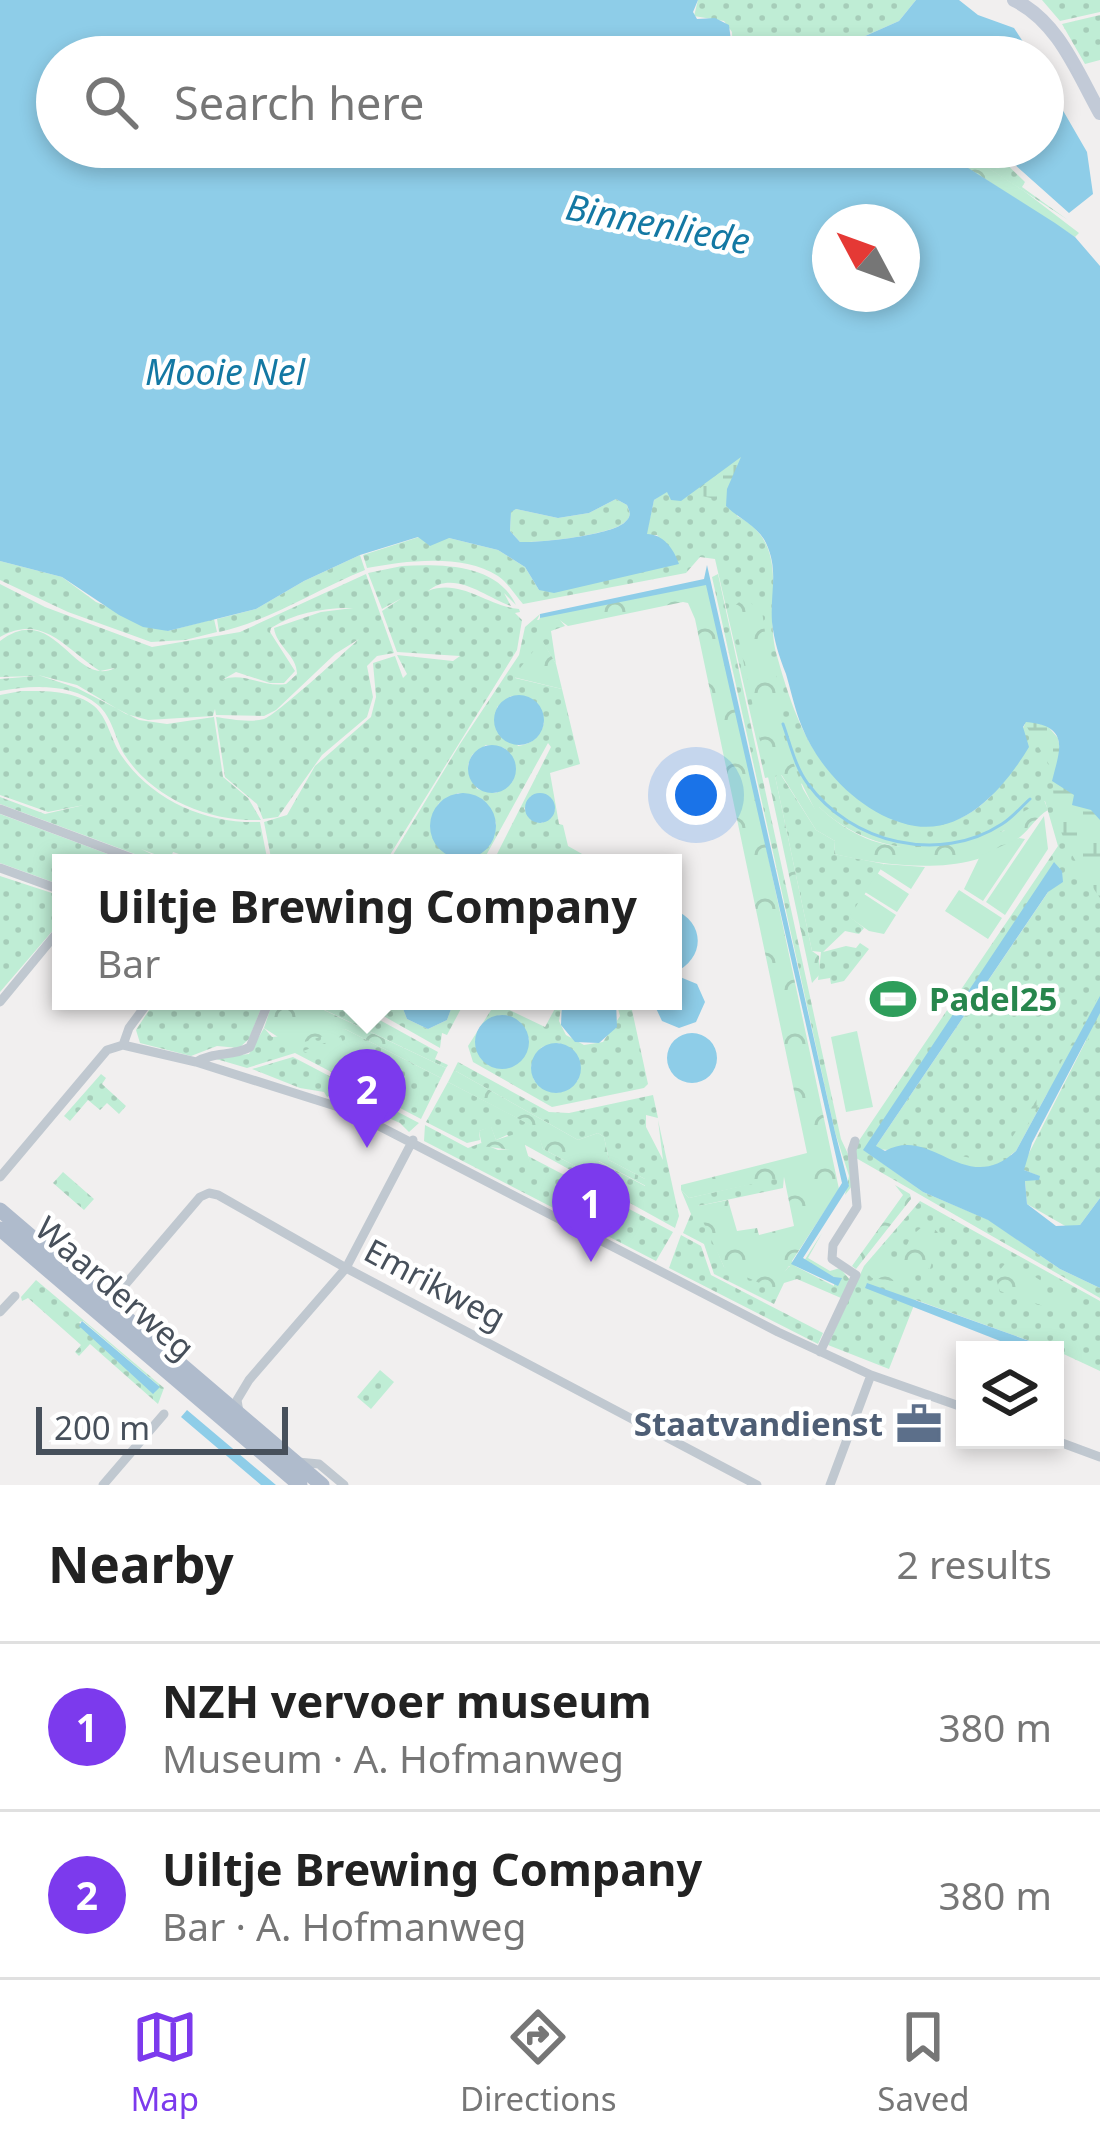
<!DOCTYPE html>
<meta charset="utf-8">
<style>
:root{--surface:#fff;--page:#f6f6f6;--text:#222;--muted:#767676;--line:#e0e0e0;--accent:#7c3aed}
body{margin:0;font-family:"Noto Sans",sans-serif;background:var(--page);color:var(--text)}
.controls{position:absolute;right:36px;bottom:36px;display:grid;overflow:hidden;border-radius:0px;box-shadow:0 6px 18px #0003}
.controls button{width:108px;height:108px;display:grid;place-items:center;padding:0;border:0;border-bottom:3px solid var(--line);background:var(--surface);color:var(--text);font:60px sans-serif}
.compass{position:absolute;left:812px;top:204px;width:108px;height:108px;border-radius:50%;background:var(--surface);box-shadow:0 6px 18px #0003;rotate:311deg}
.scale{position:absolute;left:36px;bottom:30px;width:252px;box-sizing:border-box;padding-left:12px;border:6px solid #47505b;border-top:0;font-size:33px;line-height:42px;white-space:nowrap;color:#47505b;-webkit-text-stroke:9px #fff;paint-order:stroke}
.you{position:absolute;left:696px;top:795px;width:42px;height:42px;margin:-30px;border:9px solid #fff;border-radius:50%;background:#1a73e8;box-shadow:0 0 0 18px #1a73e833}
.badge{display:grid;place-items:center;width:78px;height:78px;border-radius:50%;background:var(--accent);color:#fff;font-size:39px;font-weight:700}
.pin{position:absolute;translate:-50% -99px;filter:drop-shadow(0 3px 6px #0008)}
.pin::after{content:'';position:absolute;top:63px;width:42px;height:36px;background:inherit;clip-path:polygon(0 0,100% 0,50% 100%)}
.popup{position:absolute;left:52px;top:854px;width:630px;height:156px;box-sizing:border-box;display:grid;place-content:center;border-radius:0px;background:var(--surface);filter:drop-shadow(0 3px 9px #0005);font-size:39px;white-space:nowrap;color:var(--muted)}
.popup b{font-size:45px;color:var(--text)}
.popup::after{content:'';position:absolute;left:50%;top:100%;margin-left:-24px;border:24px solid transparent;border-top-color:var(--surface)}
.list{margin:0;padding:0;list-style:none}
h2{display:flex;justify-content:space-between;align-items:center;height:156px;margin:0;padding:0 48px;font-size:51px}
h2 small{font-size:39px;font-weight:400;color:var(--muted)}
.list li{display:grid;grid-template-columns:78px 1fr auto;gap:36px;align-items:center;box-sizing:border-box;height:168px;padding:0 48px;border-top:3px solid var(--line)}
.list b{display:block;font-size:45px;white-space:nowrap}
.list p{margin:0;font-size:39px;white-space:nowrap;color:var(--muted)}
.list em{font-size:39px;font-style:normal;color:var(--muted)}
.icon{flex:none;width:66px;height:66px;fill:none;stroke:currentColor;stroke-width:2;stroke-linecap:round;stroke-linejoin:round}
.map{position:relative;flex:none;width:1100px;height:1485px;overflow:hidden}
.search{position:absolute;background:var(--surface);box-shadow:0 6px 18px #0003;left:36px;right:36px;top:36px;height:132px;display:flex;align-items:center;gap:30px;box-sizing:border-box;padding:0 42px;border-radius:66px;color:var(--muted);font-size:45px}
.sheet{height:492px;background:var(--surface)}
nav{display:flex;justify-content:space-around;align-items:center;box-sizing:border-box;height:168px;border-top:3px solid var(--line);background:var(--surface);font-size:33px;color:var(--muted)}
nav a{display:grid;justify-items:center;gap:6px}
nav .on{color:var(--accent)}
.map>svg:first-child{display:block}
.grass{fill:url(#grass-dots);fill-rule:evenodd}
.forest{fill:url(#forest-crowns)}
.wetland{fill:url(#wetland-marsh)}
.pitch{fill:#bfedd5}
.water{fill:#8ecde8;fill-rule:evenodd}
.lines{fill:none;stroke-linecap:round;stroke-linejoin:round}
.stream{stroke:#8ecde8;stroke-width:3}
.street{stroke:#c0c8d0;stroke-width:9}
.secondary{stroke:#c2cad7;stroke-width:14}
.primary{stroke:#afbbcc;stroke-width:15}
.labels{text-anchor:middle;stroke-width:9;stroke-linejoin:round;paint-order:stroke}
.leisure-label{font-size:33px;font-weight:bold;fill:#27864d;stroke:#fff;text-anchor:start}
.street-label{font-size:33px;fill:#47505b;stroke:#fff}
.service-label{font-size:33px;font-weight:bold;fill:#4e5e75;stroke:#fff;text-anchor:end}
.water-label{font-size:36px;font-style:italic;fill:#1378a3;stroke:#fff}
</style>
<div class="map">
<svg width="1100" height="1485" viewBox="0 0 1100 1485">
<defs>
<pattern id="grass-dots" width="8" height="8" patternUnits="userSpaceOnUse" patternTransform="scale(3)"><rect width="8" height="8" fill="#bfedd5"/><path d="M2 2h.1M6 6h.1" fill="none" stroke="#a6cdb9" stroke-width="1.8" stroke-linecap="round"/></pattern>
<pattern id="forest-crowns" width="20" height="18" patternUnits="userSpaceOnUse" patternTransform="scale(3)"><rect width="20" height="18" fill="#bfedd5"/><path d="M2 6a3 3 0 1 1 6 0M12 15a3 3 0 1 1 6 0" fill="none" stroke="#a6cdb9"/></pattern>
<pattern id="wetland-marsh" width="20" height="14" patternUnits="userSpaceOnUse" patternTransform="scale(3)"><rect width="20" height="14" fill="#bfedd5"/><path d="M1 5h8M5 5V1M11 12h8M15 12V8" fill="none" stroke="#a6cdb9"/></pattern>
</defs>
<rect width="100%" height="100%" fill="#f1efef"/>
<!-- grass -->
<path class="grass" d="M698,0H916L899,21L818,57H733L732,32L724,21L694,16Z
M1042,0H1100V12L1060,21Z
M1100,15V60L1085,64L1062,24Z
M956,147H981L989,154L993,151L1025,182L1022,187L1068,220Z
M742,458L737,516C795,545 762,607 777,656C786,688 799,730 819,757C858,812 931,854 988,799C1011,776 1018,759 1023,728L1026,722L1047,728L1061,788L1100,841V996L1016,1151L994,1167L876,1146L1061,873L864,1150L923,1192L989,1220L1060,1269L1100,1288V1298L856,1158V1145L1058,846L1045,801C1027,808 1016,825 1001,832C939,860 869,854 819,807L815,810L802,784L781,775L816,830L835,841L834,854L884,864L850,917L864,928L859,934L845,931L823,952L846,946L856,948L860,943L869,949L844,981L831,984L830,978L818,980L821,952L812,951L775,776L765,778L715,559L700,557L686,573L523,604C515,595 508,583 498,576C462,553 405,561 367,568L363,555L419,537L449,538L498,550L525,567L539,590L678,563L657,535H646L654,500L667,491Z
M616,499L627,505C630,514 632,515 625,522C612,535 539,543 520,542L510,531L511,511L516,509L558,518L589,513Z
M360,555L365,570C317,589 270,621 219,632L217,619L256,609L304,581Z
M0,561L62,577L96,602L168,631L214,619L217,632L185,640L151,642L68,612L4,582L0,580Z
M402,566C443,564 497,564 516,605L504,593L511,606C485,597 454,569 428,591C461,578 486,606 519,609L520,612L515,613L522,620L517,650L385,863H272L264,822L287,815L315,766L371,717L376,697L373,663L395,656L403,678L407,674L397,655L453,661L460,656L397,652L382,611L402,598L382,609L368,573Z
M366,574L394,653L377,656L367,666L373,697L367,717L322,755L278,817L263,819L257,804L225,777L216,717C230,719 249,723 264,719C275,716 346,651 359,639L335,654L276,710L264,716L216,715L215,709L213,716L148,720L126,714L77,685L38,675L77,688L139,720L167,724L214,717L223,777L248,798L261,820C209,822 153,799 124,754C115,738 112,717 98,705C72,683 31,685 0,691V679L36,676L0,677V641C55,599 74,689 115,668L100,671C65,649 44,613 0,637V584L45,607L152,647L240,632ZM353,608L321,612L274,628C276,646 297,655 297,674L286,684C263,688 243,671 222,680L236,672L270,683H284L295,671L270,632L271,628C294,613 326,607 353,608Z
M718,574L841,1139L848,1154L852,1186L845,1195L849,1176L835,1132L712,577Z
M540,614L537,620L559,619L565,626L551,631L556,664L542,641L515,678L562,689L580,764L550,773L559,824L563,825L568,846L598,863H499L495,858L551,747L548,743L483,861L455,859L443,854L439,860L446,863H388L460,744L519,655L525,627ZM511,696L544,723C540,737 532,744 518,746L497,707ZM486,745L504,748L514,760L513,781L496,793L477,789L468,765L472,755ZM458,793L483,800L496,823L489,846L466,859L431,833L432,816L439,803ZM531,796L552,800L555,810L542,823L524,809Z
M21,691C45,691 74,690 94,706C108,718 111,740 121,755C152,801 207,824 260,822L268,863H178L173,861L179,854L173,852L170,860L141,849L170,863H159L0,804V797L45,814L84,805L48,812L0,795V695Z
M0,814L132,863H61V885L0,863Z
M0,876L61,896V921L0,992Z
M155,1001H264L249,1039L239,1048L217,1046L191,1056L140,1043L136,1030Z
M306,1001H345L438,1052L435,1059L448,1065L446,1068Z
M357,1001H400L407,1019L428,1029L447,1020L454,1001H472L464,1003L447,1035L442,1033L440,1048Z
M559,1001H562L559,1021L566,1035L584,1045L603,1042L620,1016L616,1001H630L648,1084L644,1088L552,1107L473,1062L468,1046L493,1007L499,1005L545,1027ZM500,1015L520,1022L529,1039L522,1059L507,1068L488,1064L476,1045L483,1023ZM559,1043L578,1057V1080C563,1098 548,1095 534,1080L531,1066L542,1047Z
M1100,1013V1198L1080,1225L1067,1227L1027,1204L1025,1180L1039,1176L1024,1170V1163Z
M264,1028L272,1037L345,1029L441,1078L421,1119L295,1053L247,1068L213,1058L249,1054Z
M293,1057L419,1123L409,1132L400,1123L357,1104L352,1106L349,1101L331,1094L327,1097L324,1092L300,1088L252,1069Z
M458,1062L549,1112L569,1113L653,1095L658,1118L646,1115V1127L663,1160L658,1120L679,1216L675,1228L507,1135L496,1140L491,1127L479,1131L480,1140L467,1143L426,1122L448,1082L537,1128L543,1149L579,1168L598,1161L645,1186V1179L609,1160L604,1137L598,1133L578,1140L454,1070Z
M101,1074L106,1078L102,1084L126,1106L119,1114L107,1103L100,1110L88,1100L70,1121L64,1116Z
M425,1125L468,1148L481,1143L498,1150L511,1149L531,1168L528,1156L673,1232L656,1261L424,1141Z
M63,1172L94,1199L84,1210L53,1183Z
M784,1176L783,1188L698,1206L724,1267L783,1273L790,1266H795L834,1286V1277L804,1261L822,1233L808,1258L830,1271L840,1268L850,1280L841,1298L797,1279L784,1283L774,1304L714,1274L704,1244L683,1233L691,1214L681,1190L689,1198Z
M920,1201L1100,1301V1371L1055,1350L916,1300L889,1369L828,1345L864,1266Z
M681,1235L701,1246L711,1275L823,1333L818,1344L669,1268Z
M36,1280L164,1388L158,1404L90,1344L79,1356L75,1352L81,1345L28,1298L22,1301L21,1297ZM83,1321L159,1386L154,1393L79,1322Z
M380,1370L394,1382L371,1409L357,1397Z"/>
<!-- forest -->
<path class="forest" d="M935,147H956L1024,191L1079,233L1075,237Z
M709,579L839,1189L792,1261L795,1266H789L784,1273L787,1275L773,1289L724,1267L700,1215L693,1211L698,1206L728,1200L737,1231L757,1228L759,1235L794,1226L784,1177L689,1198L681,1190V1185L807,1153L695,619L688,603L683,602L568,626L558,619L536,626L540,618L553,612Z
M744,598L762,611L768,653L780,686L776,715L803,789L815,809L818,806C880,864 931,849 1004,831L1015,809L1023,812L1044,800L1048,810C1036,817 1031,828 1020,837C971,878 891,867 834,854L835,841L816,830L781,774L775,776L812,951L819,956L820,974L812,983L732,608Z
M542,640L556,664L562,689L513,677Z
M273,1001H305L446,1068L441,1078L345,1029L292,1046L264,1028Z
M341,1037L345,1049L356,1046L363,1061L376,1057L379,1069L355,1077L350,1064L338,1068L332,1054L321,1059L303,1051Z
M454,1070L578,1140L598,1133L604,1137L609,1160L645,1179L646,1186L599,1161L579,1168L543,1149L536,1128L448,1082Z
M491,1126L496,1140L521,1132L532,1169L515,1161L511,1150L482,1146L479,1131Z
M895,1185L910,1194L911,1199L856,1269L852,1266L903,1195Z
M927,1223L940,1234L930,1269L913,1264L907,1283L872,1278L867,1273V1263L878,1252L895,1259L902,1256L911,1236Z
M1008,1260L1040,1280L1045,1295L1073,1296L1069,1309L1057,1311L1000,1291L995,1276Z"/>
<!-- wetland -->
<path class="wetland" d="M747,456L729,502L693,494L738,457Z
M1042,720L1041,725L1044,722L1058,738L1063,767L1054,773L1024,722Z
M1059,783H1069L1100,817V898C1074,858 1055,837 1053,788Z
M1100,993V1016L1087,1042L1083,1032L1050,1090C1033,1106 1027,1134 1010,1151L1011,1156C1006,1160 1002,1166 996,1168C977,1176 918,1156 904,1143L889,1150L874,1149L886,1135L937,1151L995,1163L1059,1066Z"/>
<!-- pitch -->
<path class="pitch" d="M1044,816L1048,849L1005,915L986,902Z
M1019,838L1025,839L983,901L964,889L980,856Z
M884,864L924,867H925L911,889L880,869Z
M877,873L909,894L897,912L865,892Z
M959,890L1002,918L988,939L945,911Z
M864,894L896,915L884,934L869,931L849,917Z
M857,1031L873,1107L846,1112L831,1037Z"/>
<!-- water -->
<path class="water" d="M0,0H698L693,12L697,19L715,18L729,25L733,57H57V147H935L1055,223L1075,237L1100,266V820L1091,810L1072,805L1074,795L1052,781C1059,752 1072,726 1026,722L1023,727L1029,747C1006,785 966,834 915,826C866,818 820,772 802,727C795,710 791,691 786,674C779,656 774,641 772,622C770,590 779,571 766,543C758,526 739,519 726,506L727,489L741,457L681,501L671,500L667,492L654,500L647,534C663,534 674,549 679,564L554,593L539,590L525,567L498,550L449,538L430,546L418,537L360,555L304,581L256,609L168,631L143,627L119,615L62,577L0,561ZM830,222H902V294H830ZM616,499L627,505C630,513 632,515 625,522C613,535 539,543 520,542L510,531L511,512L516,509L558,518L589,513Z
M916,0H959L978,15L1014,28L1033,57H818L899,21Z
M1043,76L1087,152L1093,194L1069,213L995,147H1043Z
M707,565L835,1132L849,1186L803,1258L834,1277L842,1278L838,1286L791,1264L842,1183L706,585L540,618V614L704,579Z
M494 720a25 25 0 1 1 50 0a25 25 0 1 1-50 0Z
M468 769a24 24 0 1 1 48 0a24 24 0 1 1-48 0Z
M525 808a15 15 0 1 1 30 0a15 15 0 1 1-30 0Z
M430 826a33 33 0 1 1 66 0a33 33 0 1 1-66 0Z
M1054,862L1062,871L1063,882L1048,892L876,1146L885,1151C932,1124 965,1198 1016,1151L1100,996V1013L1032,1143L1024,1170L1040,1176L1039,1180L1025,1181L1027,1204L1056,1226L1080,1225L1100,1198V1288L1060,1269L988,1220L923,1192L863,1150Z
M673,909C706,922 706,959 673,973Z
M680,977L697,984L705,1002L696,1022L679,1028L662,1021L654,1004L673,1001V978Z
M400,1001H454L447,1020L428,1029L407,1019Z
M562,1001H616L617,1027L599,1043L575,1042L561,1025Z
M475 1042a27 27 0 1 1 54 0a27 27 0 1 1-54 0Z
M667 1058a25 25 0 1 1 50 0a25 25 0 1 1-50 0Z
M531 1068a25 25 0 1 1 50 0a25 25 0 1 1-50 0Z
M867,1283L1038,1344L1051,1350H1023L865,1288Z
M82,1321L160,1387L153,1394L79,1326Z
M187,1410L276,1485H261L181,1417Z"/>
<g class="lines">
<!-- stream -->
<path class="stream" d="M783,724C790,743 795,767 808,784C851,843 939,865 1002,824C1012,818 1021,807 1030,799"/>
<!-- street -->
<path class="street" d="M0,809L145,863
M0,868L61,890
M0,1002L61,928
M123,1045L129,1028L149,1001
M196,1062C214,1051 233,1057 250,1047L269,1001
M0,1177L107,1050L123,1045L196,1062L348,1110L778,1332L871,1375L965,1408
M118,1293L200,1197L209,1193L218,1195L346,1268L757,1485
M0,1312L15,1296
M820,1352L856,1275L832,1259L833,1245L857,1207L852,1150L855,1141
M239,1412L237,1400L249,1380L346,1268L413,1140
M1054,1440L1100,1457
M298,1462L319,1464L344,1485
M103,1485L164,1414
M830,1485L871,1375"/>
<!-- secondary -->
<path class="secondary" d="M1014,0C1058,21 1077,72 1100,113"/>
<!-- primary -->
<path class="primary" d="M0,1210L322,1485
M0,1229L300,1485"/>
</g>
<!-- icons -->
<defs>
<g id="stadium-bare" transform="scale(3.6)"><path d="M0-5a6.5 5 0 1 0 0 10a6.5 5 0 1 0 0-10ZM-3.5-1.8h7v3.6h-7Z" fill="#2e9e5b" stroke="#fff" stroke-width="2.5" paint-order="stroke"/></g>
<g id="office-bare" transform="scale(3.6)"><path d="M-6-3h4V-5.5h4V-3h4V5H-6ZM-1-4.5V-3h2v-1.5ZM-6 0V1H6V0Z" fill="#5c6f8a" stroke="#fff" stroke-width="2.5" paint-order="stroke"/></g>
</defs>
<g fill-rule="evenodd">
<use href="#stadium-bare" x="893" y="999"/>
<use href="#office-bare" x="919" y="1424"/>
</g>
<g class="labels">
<!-- leisure labels -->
<g class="leisure-label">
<text x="929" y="1011">Padel25</text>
</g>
<!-- street labels -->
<g class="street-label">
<text transform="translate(435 1284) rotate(28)" y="12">Emrikweg</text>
<text transform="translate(115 1288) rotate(41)" y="12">Waarderweg</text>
</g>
<!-- service labels -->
<g class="service-label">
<text x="883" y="1436">Staatvandienst</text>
</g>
<!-- water labels -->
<g class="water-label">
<text transform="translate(658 224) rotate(11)" y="13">Binnenliede</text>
<text x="225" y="385">Mooie Nel</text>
</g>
</g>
</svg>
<div class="controls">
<button><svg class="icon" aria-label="layers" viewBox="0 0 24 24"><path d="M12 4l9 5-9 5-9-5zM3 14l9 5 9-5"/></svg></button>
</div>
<svg class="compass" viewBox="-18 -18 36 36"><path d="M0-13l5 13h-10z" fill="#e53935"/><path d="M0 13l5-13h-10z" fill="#767676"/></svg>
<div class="scale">200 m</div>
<div class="you"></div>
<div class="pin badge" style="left:591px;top:1262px">1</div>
<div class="pin badge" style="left:367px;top:1148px">2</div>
<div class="popup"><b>Uiltje Brewing Company</b>Bar</div>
<div class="search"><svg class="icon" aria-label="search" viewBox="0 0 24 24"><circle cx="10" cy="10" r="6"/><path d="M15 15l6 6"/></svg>Search here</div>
</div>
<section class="sheet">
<h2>Nearby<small>2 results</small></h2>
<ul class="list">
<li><span class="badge">1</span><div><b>NZH vervoer museum</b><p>Museum · A. Hofmanweg</p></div><em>380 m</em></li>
<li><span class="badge">2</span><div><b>Uiltje Brewing Company</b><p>Bar · A. Hofmanweg</p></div><em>380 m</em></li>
</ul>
</section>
<nav>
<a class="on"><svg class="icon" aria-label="map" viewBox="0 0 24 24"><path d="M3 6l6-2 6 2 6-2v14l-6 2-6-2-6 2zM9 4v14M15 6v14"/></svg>Map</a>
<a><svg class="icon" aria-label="directions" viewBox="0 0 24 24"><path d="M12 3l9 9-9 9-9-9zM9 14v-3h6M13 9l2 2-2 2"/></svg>Directions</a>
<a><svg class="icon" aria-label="saved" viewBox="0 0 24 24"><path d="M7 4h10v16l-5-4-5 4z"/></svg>Saved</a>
</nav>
